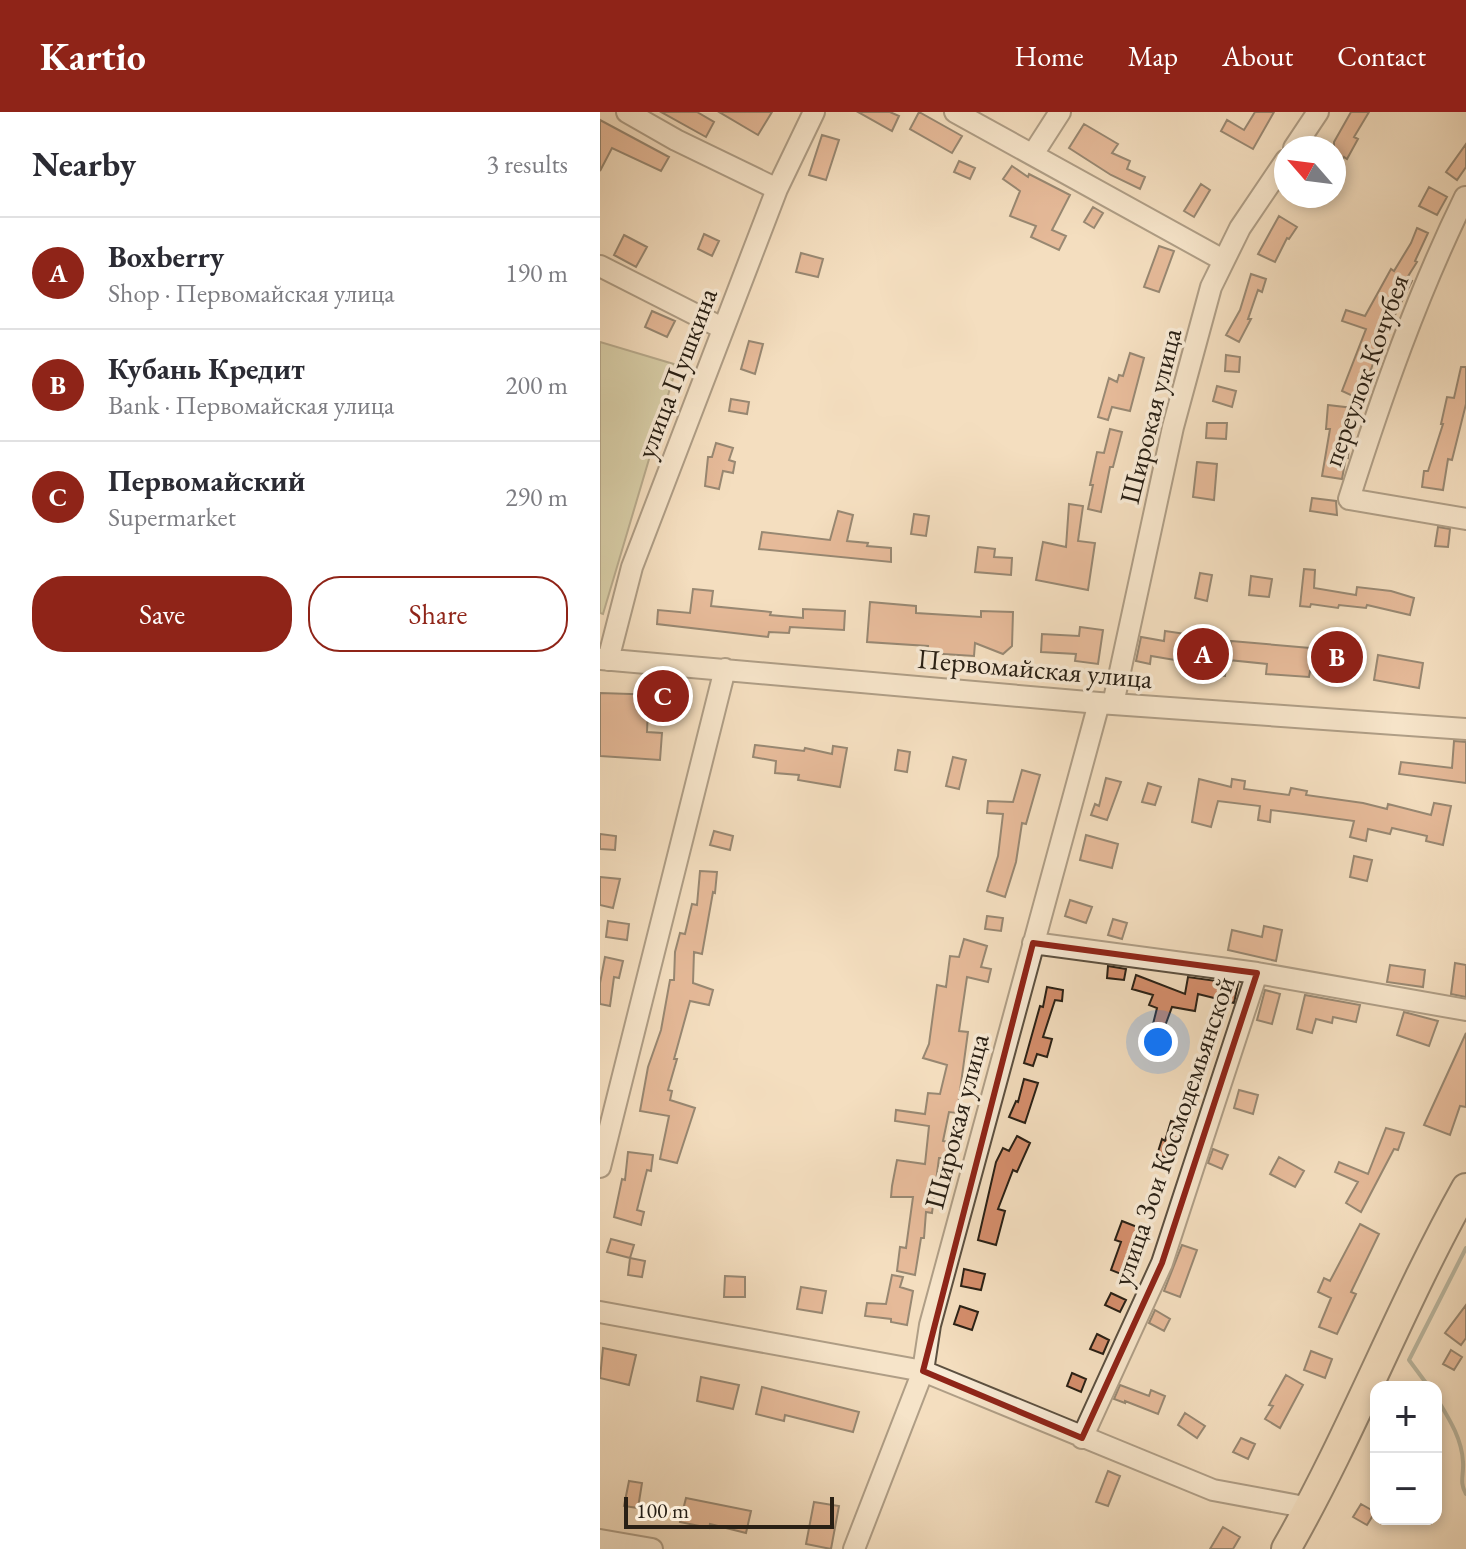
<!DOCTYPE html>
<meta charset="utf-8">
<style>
:root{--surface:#fff;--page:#f2f2f3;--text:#2b2b33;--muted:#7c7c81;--line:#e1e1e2;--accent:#8f2418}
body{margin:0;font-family:"EB Garamond",serif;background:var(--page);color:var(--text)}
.controls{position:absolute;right:24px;bottom:24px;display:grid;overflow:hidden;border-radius:16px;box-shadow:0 4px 12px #0003}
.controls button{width:72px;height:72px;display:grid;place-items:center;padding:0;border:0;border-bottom:2px solid var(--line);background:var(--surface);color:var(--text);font:40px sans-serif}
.compass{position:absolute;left:674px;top:24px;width:72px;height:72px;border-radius:50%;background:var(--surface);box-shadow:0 4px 12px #0003;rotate:298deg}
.scale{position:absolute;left:24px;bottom:20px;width:210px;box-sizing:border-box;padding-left:8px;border:4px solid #292015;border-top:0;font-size:22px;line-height:28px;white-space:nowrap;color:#292015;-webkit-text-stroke:6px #f8ead5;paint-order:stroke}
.you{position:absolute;left:558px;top:930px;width:28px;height:28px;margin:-20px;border:6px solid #fff;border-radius:50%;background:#1a73e8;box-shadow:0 0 0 12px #1a73e833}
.badge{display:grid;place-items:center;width:52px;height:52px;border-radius:50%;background:var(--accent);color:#fff;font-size:26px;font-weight:700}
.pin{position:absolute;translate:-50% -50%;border:4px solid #fff;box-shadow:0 2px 8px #0006}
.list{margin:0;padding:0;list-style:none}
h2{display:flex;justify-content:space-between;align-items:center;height:104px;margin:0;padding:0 32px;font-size:34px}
h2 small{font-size:26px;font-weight:400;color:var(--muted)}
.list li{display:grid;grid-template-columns:52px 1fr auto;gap:24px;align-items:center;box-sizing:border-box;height:112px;padding:0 32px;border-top:2px solid var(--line)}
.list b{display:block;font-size:30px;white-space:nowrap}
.list p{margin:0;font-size:26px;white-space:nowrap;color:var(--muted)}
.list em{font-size:26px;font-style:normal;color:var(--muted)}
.actions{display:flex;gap:16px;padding:24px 32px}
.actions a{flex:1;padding:18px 0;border:2px solid var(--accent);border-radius:32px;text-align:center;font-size:28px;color:var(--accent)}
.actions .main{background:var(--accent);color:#fff}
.map{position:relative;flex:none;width:866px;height:1437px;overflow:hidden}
header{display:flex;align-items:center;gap:48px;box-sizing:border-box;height:112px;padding:0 40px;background:var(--accent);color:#fff}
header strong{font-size:38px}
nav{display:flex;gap:44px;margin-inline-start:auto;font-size:28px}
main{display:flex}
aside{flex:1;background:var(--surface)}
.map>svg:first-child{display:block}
.green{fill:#bac192;stroke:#727054;stroke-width:2}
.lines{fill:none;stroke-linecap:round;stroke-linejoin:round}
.stream{stroke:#6f7e70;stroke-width:4}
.building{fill:#d58e6c;stroke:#292015;stroke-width:2}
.minor-casing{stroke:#5c5040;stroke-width:24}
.highway-casing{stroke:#292015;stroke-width:32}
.minor{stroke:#f8ead5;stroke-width:20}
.highway{stroke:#f4debf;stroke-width:28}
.marked{fill:none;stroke:#8f2418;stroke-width:6;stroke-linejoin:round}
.labels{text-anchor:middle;stroke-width:7;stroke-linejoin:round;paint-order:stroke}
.street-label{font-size:28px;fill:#292015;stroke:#f8ead5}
</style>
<header>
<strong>Kartio</strong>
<nav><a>Home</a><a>Map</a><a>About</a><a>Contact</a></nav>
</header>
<main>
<aside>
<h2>Nearby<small>3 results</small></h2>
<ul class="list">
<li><span class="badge">A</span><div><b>Boxberry</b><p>Shop · Первомайская улица</p></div><em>190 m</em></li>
<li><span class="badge">B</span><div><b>Кубань Кредит</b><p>Bank · Первомайская улица</p></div><em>200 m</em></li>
<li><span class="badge">C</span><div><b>Первомайский</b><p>Supermarket</p></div><em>290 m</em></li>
</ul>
<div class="actions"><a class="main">Save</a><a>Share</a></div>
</aside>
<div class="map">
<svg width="866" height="1437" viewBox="0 0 866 1437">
<rect width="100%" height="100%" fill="#f4debf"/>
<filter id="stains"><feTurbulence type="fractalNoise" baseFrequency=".0025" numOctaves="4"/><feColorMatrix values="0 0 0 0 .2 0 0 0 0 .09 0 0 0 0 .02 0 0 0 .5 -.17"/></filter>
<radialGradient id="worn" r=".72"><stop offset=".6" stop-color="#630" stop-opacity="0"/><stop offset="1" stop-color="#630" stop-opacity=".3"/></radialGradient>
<!-- green -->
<path class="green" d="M0,230L77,253L3,502L0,501Z"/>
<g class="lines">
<!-- stream -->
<path class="stream" d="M829,1275L809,1248L866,1136
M836,1285C848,1305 862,1326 863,1350C864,1363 859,1370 866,1382"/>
</g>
<!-- building -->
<path class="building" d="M61,0H97L114,10L106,25Z
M119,0H172L158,23Z
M258,0H290L299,4L292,19Z
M319,0L362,24L352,41L310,17Z
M655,0H674L653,37L621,19L627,8L644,18Z
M751,0H769L754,25L758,27L747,47L744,45L734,61V30Z
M0,8L69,45L61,59L12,36L0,59Z
M484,12L518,32L512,41L530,49L527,57L545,65L540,77L511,63L469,36Z
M222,23L239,28L226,68L209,63Z
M866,32V55L857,68L846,60Z
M359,49L375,56L370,67L354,60Z
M412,54L428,65L429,62L470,83L452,118L466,124L459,138L431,125L436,114L410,104L420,79L403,67Z
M601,72L610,78L594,105L584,99Z
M829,75L847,85L837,103L819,94Z
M493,95L503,101L494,116L484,110Z
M679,104L697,115L689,127L687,126L675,150L658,142Z
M817,116L828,121L815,149L817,150L807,166L812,169L782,229L787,231L779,248L775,246L768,266L764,265L755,285L742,279L766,217L742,209L746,198L765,204L791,157L794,159L811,131Z
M104,122L119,129L112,144L98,137Z
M24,123L47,135L36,155L14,143Z
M559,134L574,139L559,180L544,175Z
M201,141L223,147L218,165L196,160Z
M651,162L666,167L662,180L658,178L648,207H651L639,230L626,223L640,198Z
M52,199L75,209L67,225L45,215Z
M149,229L163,232L155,262L141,257Z
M530,241L544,246L530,299L512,295L508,308L498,305L509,266L517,270L519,263L523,264Z
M626,243L640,245L639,260L625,259Z
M861,255H866V292L852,348L848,347L843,378L822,375L824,359H828L843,312H841L847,285L854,286Z
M617,274L636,279L632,295L613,289Z
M131,287L149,290L147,302L129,299Z
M728,293L753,296L748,346L746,345L742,367L722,364L730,317H726Z
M607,311H627L626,327L606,326Z
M510,317L522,320L513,355H510L501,400L488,397L493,373H490L497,340L504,341Z
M116,331L133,336L129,348L135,350L133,361L123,359L119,377L105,374L108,345H112Z
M597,350L617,352L614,388L593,385Z
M712,386L736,389L737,403L710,399Z
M469,392L483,394L478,429L495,431L488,478L436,468L443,430L466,435Z
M238,399L253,403L247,429L268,431L267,434L291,436V450L159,437L162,420L230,428Z
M314,402L329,404L326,424L311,422Z
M838,415L850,417L848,435L835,434Z
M378,435L395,437L394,445L412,446L411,463L375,460Z
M704,457L715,458L714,476L756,483L757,475L791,479L814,486L810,503L767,493L766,496L739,493L738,496L711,492L710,495L700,494Z
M600,461L612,463L607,489L595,486Z
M651,464L672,467L669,485L649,483Z
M93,477L113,479L111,494L171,500L170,503L203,506V497L245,499L244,518L190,515L189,521L169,520L168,525L57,512L58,498L90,501Z
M270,490L316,494V501L381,505V499L413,500L412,534L403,542L375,531L374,544L328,541V534L267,530Z
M480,515L503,518L498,552L475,549L476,542L441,540L442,522L479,524Z
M565,519L593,523L591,534L628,538L625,564L592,561L593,551L551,544L550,552L536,549L541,525L564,529Z
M631,529L756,540L754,563L710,559L709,565L666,562L667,552L629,548Z
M778,543L823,551L819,576L774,568Z
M62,576L77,578L75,599L48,596L47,620L62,621L60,648L0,644V581L61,583Z
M854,629L866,630V671L799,662L801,650L852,656Z
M155,633L204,639L205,636L232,642L233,634L247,636L240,675L198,668L199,663L175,661L176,649L153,645Z
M298,638L310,640L307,660L295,658Z
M353,645L366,648L359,677L346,674Z
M422,658L440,663L426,712L422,711L416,750L405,785L387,779L398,744L403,702L387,701L388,689L413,690Z
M506,666L521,670L507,708L491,703L495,692L499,694Z
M599,667L631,675L632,667L645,669L644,677L689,683L691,676L707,679L706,683L763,691L787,697L788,692L831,703L834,691L851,694L843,733L826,729L827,724L792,716L790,722L768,717L766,729L750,725L754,709L703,702L671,698L670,710L658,708L660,694L618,689L611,715L592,710Z
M548,671L561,675L555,693L542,690Z
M114,719L133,724L130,738L110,733Z
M0,722L16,724L15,738L0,737Z
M486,723L518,732L512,756L480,748Z
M754,744L772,748L767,769L750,765Z
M100,759L117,760L115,781L113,780L102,842L94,840L93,871L113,878L109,893L90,889L74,947H77L68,978L72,979L70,988L95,996L77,1051L60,1047L69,1004L40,999L48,955L61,918L70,868H74L75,840L80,821L85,822L92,792L97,793Z
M0,765L20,767L13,796L0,793Z
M470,788L492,795L486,811L465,804Z
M387,804L403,806L401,819L385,817Z
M513,807L527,811L522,827L508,823Z
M8,809L29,812L27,828L6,825Z
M664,814L682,818L676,849L628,838L632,818L662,825Z
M364,827L387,834L381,855L391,857L388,870L367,865L359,919L368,920L357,1001L349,1000L343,1029L349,1030L347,1046H339L332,1101L326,1100L324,1126H321L315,1163L297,1159L300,1135L306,1136L313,1085H291L292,1074L297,1048L325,1052L329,1014L295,1009L296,998L325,1002L328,981L340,982L347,953L323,946L329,932L337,873L346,875L350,844L359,845Z
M5,845L23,849L19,866L14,865L10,894L0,892V871Z
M855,851L866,853V885L851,882Z
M790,853L825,858L823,875L787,870Z
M508,854L526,857L524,868L507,866Z
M536,863L585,882L588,865L638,872L634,891L598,882L595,899L572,895L565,914L553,912L557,896L549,893L553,883L532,877Z
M447,875L463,878L462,889L455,888L443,925L452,927L447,945L437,942L433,954L424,951L440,894L443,895Z
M665,878L680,882L672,912L657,908Z
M705,883L760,893L756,910L733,905L732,911L716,907L712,921L697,917Z
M804,900L838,909L829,934L797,923Z
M866,921V995L860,994L850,1023L824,1013Z
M424,967L438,971L425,1011L409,1005L416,989L418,990Z
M639,978L658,983L653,1002L634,996Z
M571,1009L587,1013L583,1026L579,1025L572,1047L557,1043L562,1027L565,1029Z
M786,1016L804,1021L798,1038L794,1037L761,1100L746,1091L758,1070L735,1060L739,1050L768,1062Z
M417,1024L430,1031L417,1060L413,1058L398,1097L405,1099L396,1133L378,1128L396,1050L403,1036L409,1039Z
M613,1037L628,1043L622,1057L608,1051Z
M28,1040L53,1043L51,1059L47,1058L37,1098L44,1100L41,1113L14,1105L22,1067L25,1068Z
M679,1045L704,1059L695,1075L670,1062Z
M522,1109L550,1120L542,1138L531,1134L521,1162L511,1158L521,1130L515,1128Z
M760,1112L779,1122L751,1180L756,1182L737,1222L719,1215L731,1186L718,1180L724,1166L730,1169Z
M11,1127L34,1133L30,1146L7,1140Z
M582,1133L597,1138L580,1185L564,1179Z
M30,1146L45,1149L42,1165L28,1163Z
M364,1157L385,1162L381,1178L361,1174Z
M292,1163L303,1165L300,1175L313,1179L307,1213L291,1210V1207L265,1204L267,1191L286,1192Z
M125,1164L145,1165V1185H124Z
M201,1175L226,1179L222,1201L197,1197Z
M511,1181L526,1188L520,1200L505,1193Z
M866,1193V1226L861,1233L845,1221Z
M360,1194L378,1200L372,1218L354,1212Z
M555,1198L570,1207L564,1219L549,1211Z
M497,1222L509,1228L503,1242L490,1237Z
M3,1236L36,1243L29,1273L0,1266Z
M851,1238L862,1245L854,1258L843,1252Z
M711,1239L732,1247L725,1266L704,1258Z
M472,1261L486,1267L481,1280L467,1274Z
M686,1263L703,1273L680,1316L665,1307L673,1294L669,1293Z
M101,1265L139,1273L133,1297L97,1289Z
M520,1273L549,1284L551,1278L565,1284L558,1302L525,1289V1291L514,1287Z
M162,1275L259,1300L253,1320L185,1303L184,1309L156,1302Z
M585,1301L605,1314L597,1326L578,1313Z
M641,1326L655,1332L648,1347L633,1340Z
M508,1359L520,1364L508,1394L496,1390Z
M29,1369L42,1371L38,1396L24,1394Z
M86,1386L151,1399L146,1421L110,1412L109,1416L80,1410Z
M214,1390L239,1394L231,1437L206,1432Z
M761,1392L775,1400L767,1413L753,1405Z
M623,1415L640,1425L633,1437H610Z"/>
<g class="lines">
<!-- minor casing -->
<g class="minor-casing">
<path id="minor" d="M27,0L76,28L177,77
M355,0L623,148
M694,36L718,0
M433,42L460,0
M865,85C817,183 782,283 749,387L866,407
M0,154L122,216
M0,547L499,591L866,617
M8,548L32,455L177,77L214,0
M513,592L573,315L611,175L640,116L686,48
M433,831L657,861L866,898
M0,1055L125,557
M0,1200L323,1259L613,1378L710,1396
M482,1326L562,1151L657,861
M0,1428L52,1437
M254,1437L323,1259L330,1213L499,591"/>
</g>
<!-- highway casing -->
<g class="highway-casing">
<path id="highway" d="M686,1437C753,1320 800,1194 866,1076"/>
</g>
<!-- minor -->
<use href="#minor" class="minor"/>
<!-- highway -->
<use href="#highway" class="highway"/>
</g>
<!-- marked area -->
<path d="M0 0H866V1437H0ZM433,831L657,861L562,1151L482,1326L323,1259Z" fill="#f4debf" fill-opacity=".55" fill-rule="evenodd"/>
<path class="marked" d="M433,831L657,861L562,1151L482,1326L323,1259Z"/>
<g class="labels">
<!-- street labels -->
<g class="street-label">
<text transform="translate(765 258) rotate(-70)" y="10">переулок Кочубея</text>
<text transform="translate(76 261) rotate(-69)" y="10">улица Пушкина</text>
<text transform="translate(550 304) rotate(-76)" y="10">Широкая улица</text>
<text transform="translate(435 556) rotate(5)" y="10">Первомайская улица</text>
<text transform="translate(356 1009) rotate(-75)" y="10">Широкая улица</text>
<text transform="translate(573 1019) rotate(-71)" y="10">улица Зои Космодемьянской</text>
</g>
</g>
<rect width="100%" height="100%" filter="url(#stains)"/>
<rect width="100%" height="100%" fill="url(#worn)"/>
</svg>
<div class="controls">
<button>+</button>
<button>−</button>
</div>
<svg class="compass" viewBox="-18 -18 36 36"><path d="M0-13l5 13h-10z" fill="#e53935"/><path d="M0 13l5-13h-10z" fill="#7c7c81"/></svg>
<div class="scale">100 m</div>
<div class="you"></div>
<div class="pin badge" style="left:603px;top:542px">A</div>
<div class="pin badge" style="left:737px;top:545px">B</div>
<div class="pin badge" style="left:63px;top:584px">C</div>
</div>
</main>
